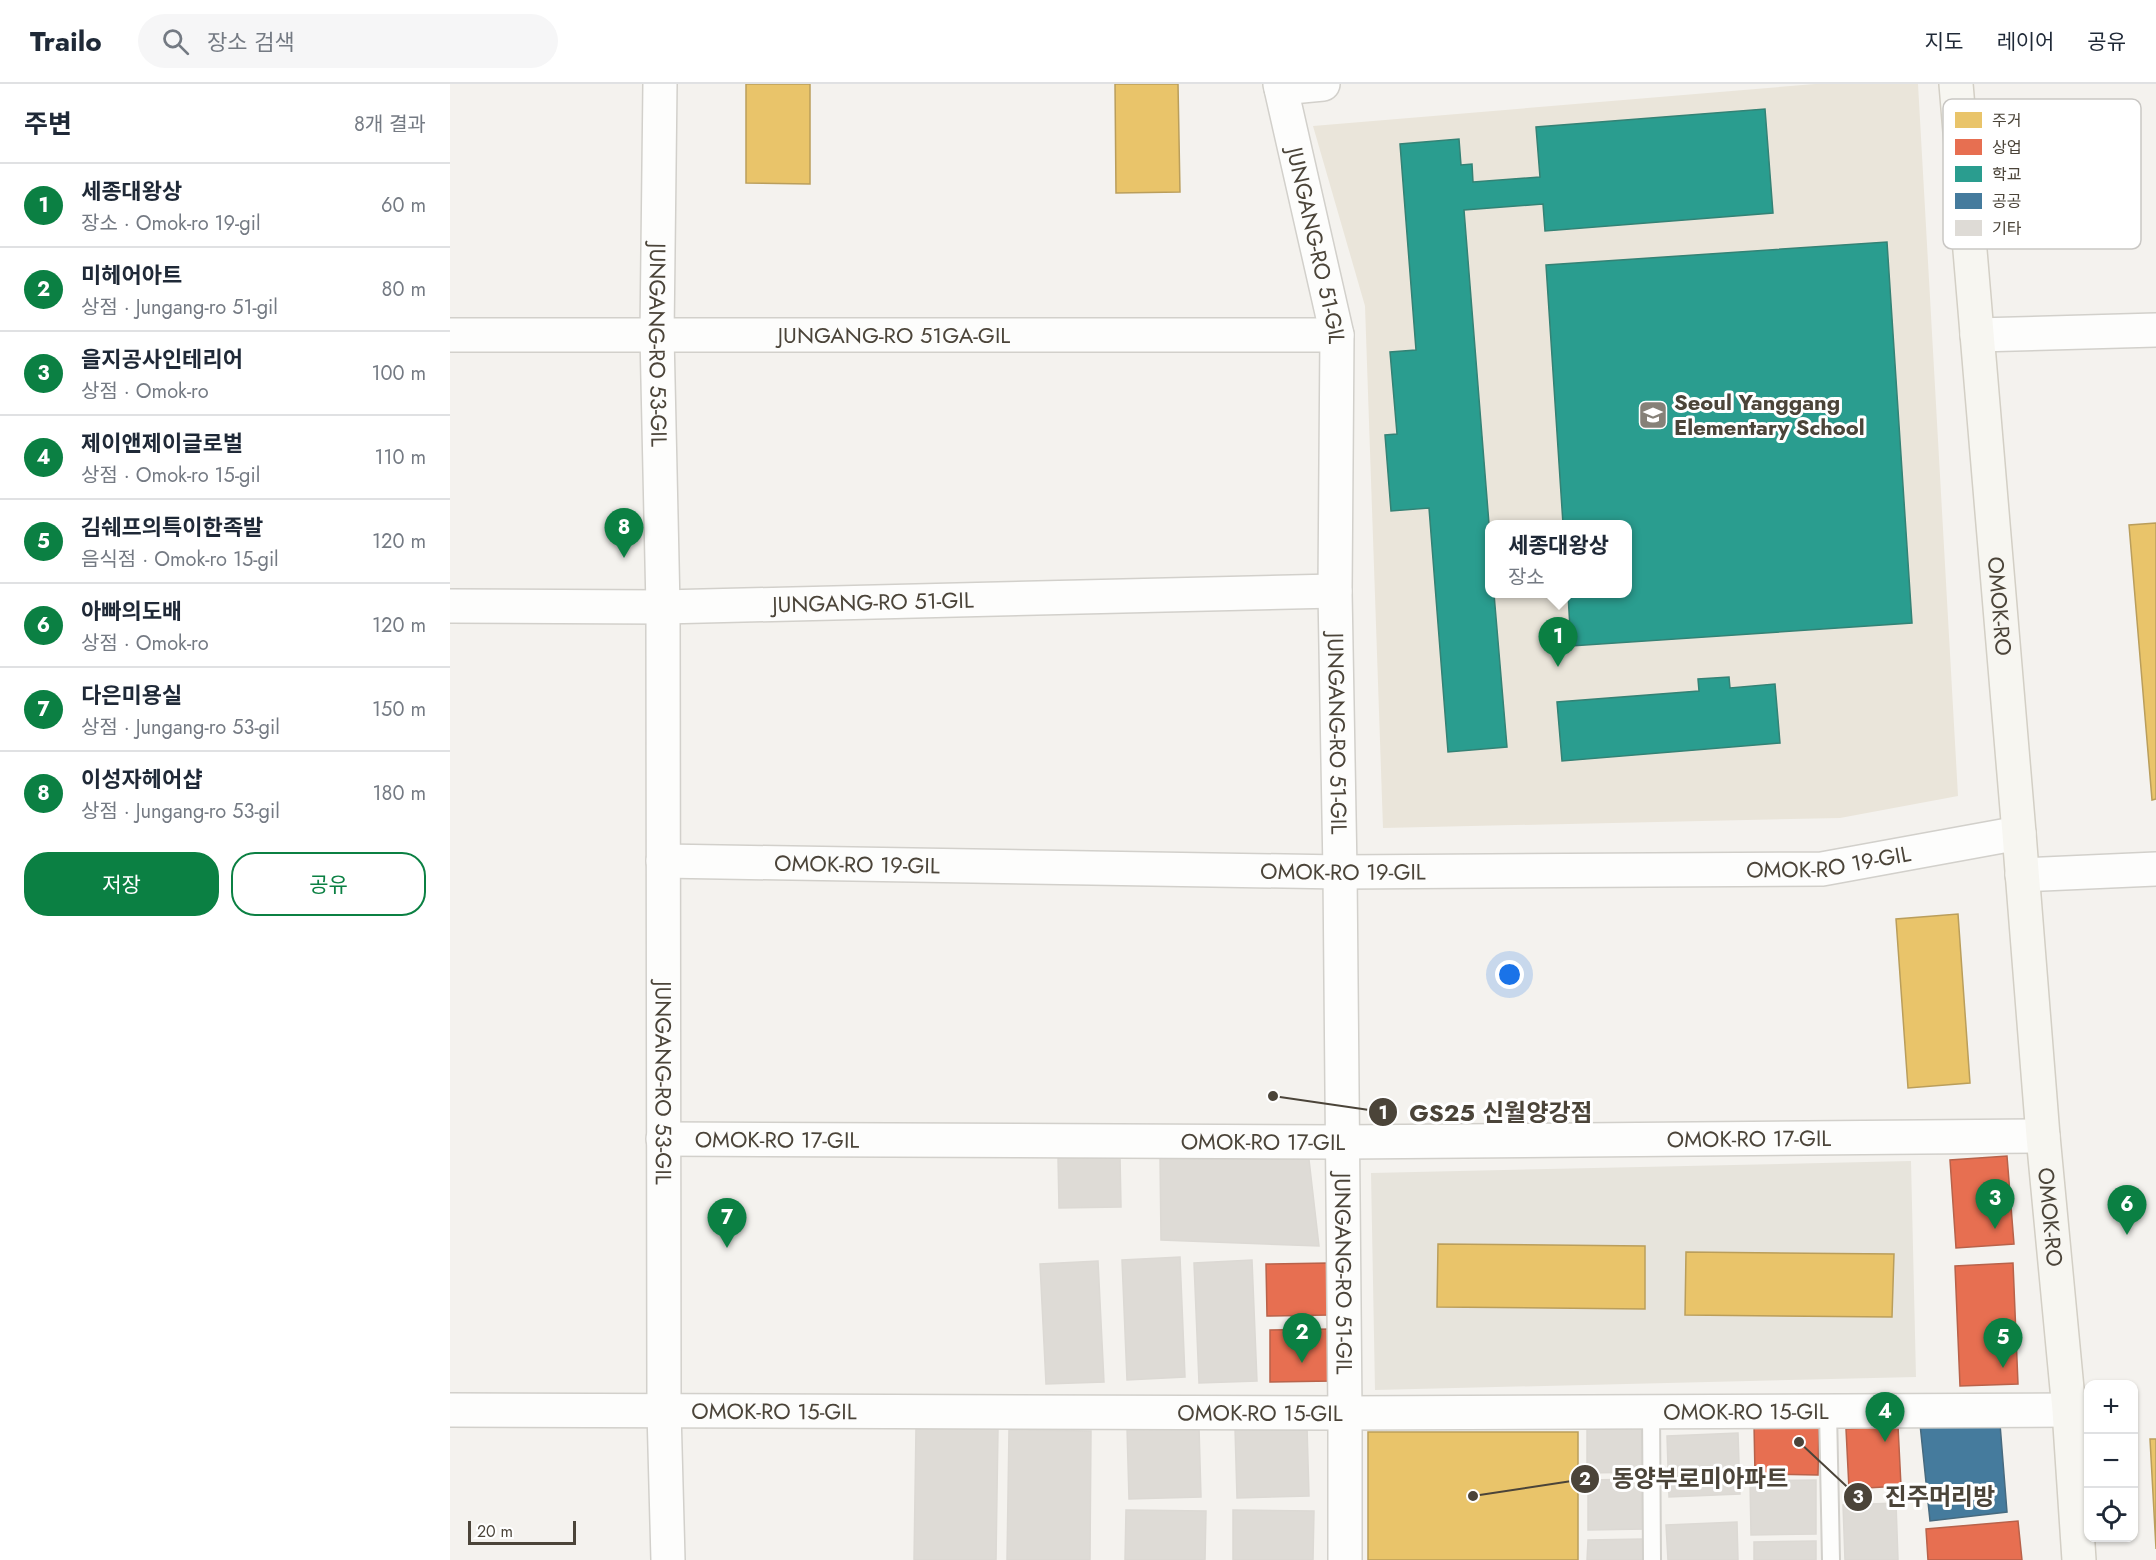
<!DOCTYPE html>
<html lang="ko">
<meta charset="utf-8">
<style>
:root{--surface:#fff;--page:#f6f6f7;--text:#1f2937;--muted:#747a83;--line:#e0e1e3;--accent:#0b8043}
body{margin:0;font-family:Jost,"Noto Sans KR",sans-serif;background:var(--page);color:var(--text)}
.controls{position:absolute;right:18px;bottom:18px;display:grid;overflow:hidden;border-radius:12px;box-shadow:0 2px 4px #0004}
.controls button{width:54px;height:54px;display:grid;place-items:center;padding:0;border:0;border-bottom:2px solid var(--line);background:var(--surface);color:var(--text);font:30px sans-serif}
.scale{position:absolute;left:18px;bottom:15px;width:108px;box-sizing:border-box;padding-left:6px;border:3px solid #4b4439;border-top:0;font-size:16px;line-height:21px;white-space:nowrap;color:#4b4439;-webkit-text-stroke:4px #fff;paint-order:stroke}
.you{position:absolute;left:1060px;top:891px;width:21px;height:21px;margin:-15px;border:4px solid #fff;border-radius:50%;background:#1a73e8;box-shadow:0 0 0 9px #1a73e833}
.badge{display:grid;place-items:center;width:39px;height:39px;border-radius:50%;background:var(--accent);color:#fff;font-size:20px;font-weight:700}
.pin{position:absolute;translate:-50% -50px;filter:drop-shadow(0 2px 3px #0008)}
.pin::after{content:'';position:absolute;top:32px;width:21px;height:18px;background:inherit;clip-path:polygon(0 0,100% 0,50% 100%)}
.popup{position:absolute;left:1035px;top:436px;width:147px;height:78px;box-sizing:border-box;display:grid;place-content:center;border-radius:12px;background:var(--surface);filter:drop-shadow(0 2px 4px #0005);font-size:20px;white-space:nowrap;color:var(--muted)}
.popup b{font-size:22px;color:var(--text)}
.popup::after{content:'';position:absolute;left:50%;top:100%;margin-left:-12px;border:12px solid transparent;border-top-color:var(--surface)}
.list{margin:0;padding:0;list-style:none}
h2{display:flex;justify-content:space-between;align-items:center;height:78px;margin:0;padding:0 24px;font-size:26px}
h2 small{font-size:20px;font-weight:400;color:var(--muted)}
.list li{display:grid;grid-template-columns:39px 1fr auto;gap:18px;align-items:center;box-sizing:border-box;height:84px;padding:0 24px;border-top:2px solid var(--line)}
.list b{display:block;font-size:22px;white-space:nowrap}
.list p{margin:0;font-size:20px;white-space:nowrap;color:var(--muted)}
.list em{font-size:20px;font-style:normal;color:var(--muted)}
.actions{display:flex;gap:12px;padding:18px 24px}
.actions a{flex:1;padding:14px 0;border:2px solid var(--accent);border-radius:24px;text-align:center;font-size:21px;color:var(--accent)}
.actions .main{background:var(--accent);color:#fff}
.icon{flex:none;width:33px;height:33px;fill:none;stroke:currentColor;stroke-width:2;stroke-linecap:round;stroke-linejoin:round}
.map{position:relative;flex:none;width:1706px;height:1476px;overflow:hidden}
header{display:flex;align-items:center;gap:36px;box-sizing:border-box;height:84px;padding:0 30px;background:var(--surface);border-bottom:2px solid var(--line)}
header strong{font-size:28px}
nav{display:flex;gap:33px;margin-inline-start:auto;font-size:21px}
.search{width:420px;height:54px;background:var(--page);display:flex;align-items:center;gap:15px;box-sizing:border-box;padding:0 21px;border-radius:33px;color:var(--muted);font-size:22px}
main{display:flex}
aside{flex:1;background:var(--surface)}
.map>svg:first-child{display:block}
.residential{fill:#e7e4dc}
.education{fill:#eae5da;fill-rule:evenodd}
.homes{fill:#e9c46a;stroke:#ba9e5b;stroke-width:1.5}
.shops{fill:#e76f51;stroke:#b8624a;stroke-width:1.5}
.schools{fill:#2a9d8f;stroke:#348275;stroke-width:1.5}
.public{fill:#457b9d;stroke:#476a7f;stroke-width:1.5}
.building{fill:#dedbd6;stroke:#dcd9d4;stroke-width:1.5}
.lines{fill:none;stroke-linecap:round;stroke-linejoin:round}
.lane-casing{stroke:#d2d0cb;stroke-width:20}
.street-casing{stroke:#d2d0cb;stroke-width:36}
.secondary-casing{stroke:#d3cfc5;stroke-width:36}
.lane{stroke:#fdfdfc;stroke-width:16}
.street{stroke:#fdfdfc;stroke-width:33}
.secondary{stroke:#f7f6f1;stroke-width:33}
.labels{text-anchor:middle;stroke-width:6;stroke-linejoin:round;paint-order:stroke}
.street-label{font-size:22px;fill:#4b4439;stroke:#fff}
.poi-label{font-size:22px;font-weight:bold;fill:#4b4439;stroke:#fff;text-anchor:start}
.key{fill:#fff;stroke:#c9c7c4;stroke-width:1.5}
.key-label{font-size:16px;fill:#4b4439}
.leader{fill:none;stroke:#4b4439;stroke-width:2}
.callout-dot{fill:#4b4439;stroke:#fff;stroke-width:2}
.mark-label{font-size:18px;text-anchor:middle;font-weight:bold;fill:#fff}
.callout-label{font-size:24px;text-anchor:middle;font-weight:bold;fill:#4b4439;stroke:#fff;stroke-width:6;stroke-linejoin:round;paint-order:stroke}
</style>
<header>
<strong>Trailo</strong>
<div class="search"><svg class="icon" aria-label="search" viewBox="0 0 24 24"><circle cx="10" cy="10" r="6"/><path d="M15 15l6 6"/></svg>장소 검색</div>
<nav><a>지도</a><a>레이어</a><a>공유</a></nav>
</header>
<main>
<aside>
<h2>주변<small>8개 결과</small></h2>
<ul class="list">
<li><span class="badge">1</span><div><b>세종대왕상</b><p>장소 · Omok-ro 19-gil</p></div><em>60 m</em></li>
<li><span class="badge">2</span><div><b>미헤어아트</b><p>상점 · Jungang-ro 51-gil</p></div><em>80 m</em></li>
<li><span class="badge">3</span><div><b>을지공사인테리어</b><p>상점 · Omok-ro</p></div><em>100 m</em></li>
<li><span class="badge">4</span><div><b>제이앤제이글로벌</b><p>상점 · Omok-ro 15-gil</p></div><em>110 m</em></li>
<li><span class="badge">5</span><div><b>김쉐프의특이한족발</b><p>음식점 · Omok-ro 15-gil</p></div><em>120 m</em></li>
<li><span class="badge">6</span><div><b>아빠의도배</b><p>상점 · Omok-ro</p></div><em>120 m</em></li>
<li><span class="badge">7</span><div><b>다은미용실</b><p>상점 · Jungang-ro 53-gil</p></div><em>150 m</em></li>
<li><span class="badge">8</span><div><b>이성자헤어샵</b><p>상점 · Jungang-ro 53-gil</p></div><em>180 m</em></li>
</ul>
<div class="actions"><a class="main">저장</a><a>공유</a></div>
</aside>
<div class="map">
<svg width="1706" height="1476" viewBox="0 0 1706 1476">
<rect width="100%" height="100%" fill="#f4f2ee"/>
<!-- residential -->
<path class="residential" d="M1461,1077L1466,1293L925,1306L921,1089Z"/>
<!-- education -->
<path class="education" d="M1365,0H1468L1508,712L1390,734L933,744L915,222L863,42ZM1039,440H1177V510H1039Z"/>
<!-- homes -->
<path class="homes" d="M296,0H360V100L296,99Z
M665,0H728L730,108L666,109Z
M1706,439V715L1702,716L1679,441Z
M1508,830L1520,999L1458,1004L1446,835Z
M988,1160L1195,1162V1225L987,1223Z
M1236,1168L1444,1170L1442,1233L1235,1231Z
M918,1348H1128V1476H918Z
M1700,1355H1706V1465Z"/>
<!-- shops -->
<path class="shops" d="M1557,1072L1564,1160L1506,1164L1500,1076Z
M878,1179V1231L817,1232L816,1180Z
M1563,1179L1568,1300L1510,1302L1505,1182Z
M882,1245V1297L820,1298V1246Z
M1304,1340H1369L1368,1391L1305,1390Z
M1448,1342L1451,1402L1399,1405L1396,1345Z
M1568,1437L1572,1476H1478L1476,1445Z"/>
<!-- schools -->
<path class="schools" d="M1315,25L1323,129L1095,147L1093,120L1014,126L1039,440V510H1044L1057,663L998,668L979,424L941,427L935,351L947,350L940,268L966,266L950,60L1009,55L1011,81L1022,80L1023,98L1090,93L1086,43Z
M1437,158L1462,539L1121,562L1118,510H1177V440H1113L1096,181Z
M1279,593L1280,604L1325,600L1330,659L1112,677L1107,618L1249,607L1248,595Z"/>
<!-- public -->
<path class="public" d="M1470,1340H1550L1557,1428L1480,1437Z"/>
<!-- building -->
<path class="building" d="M858,1067L869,1162L711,1156L710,1072Z
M670,1072L671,1123L609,1124L608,1073Z
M730,1173L735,1293L677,1296L672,1176Z
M802,1176L807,1297L749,1299L744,1179Z
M648,1177L654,1298L596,1300L590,1180Z
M1193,1338V1388L1137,1389V1339Z
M857,1342L859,1412L787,1414L785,1344Z
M749,1343L751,1413L679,1415L677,1344Z
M466,1344L548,1345L546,1476H464Z
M559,1346L641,1347L640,1476H557Z
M1288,1349L1290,1410L1219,1413L1217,1352Z
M1194,1395L1195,1445L1138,1446V1396Z
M1366,1396V1450L1301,1451L1300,1397Z
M1446,1419L1448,1476H1395L1393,1421Z
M676,1426L756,1427L755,1476H675Z
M783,1426L864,1427L863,1476H783Z
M1287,1438L1288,1476H1218L1216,1441Z
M1193,1455L1194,1476H1137L1138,1456Z
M1366,1457V1476H1304V1458Z"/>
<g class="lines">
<!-- lane casing -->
<g class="lane-casing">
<path id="lane" d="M1378,1327L1381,1476
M1201,1328L1202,1476"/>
</g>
<!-- street casing -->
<g class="street-casing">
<g id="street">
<path id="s1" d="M210,0L207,251L213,523L214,1327L218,1476"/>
<path id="s2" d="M830,0L887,251L885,507L890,788L895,1329V1476"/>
<path d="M831,4L873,0"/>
<path id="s3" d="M0,251H887"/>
<path d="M1527,251L1706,246"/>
<path id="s4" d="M0,522L213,523L885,507"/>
<path id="s5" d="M213,777L890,788L1372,785L1569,749"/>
<path d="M1572,791L1706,785"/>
<path id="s6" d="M213,1055L893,1058L1593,1052"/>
<path id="s7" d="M0,1326L895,1329L1619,1326"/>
</g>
</g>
<!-- secondary casing -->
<g class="secondary-casing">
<g id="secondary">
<path id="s8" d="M1506,0L1569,749L1593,1052L1619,1326L1629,1476"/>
</g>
</g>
<!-- lane -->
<use href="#lane" class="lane"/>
<!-- street -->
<use href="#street" class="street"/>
<!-- secondary -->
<use href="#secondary" class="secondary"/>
</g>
<!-- icons -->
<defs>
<g id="school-square" transform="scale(1.5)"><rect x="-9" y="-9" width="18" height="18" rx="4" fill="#868178" stroke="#fff"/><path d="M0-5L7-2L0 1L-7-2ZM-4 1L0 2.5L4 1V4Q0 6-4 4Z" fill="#fff"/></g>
</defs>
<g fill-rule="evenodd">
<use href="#school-square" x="1203" y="331"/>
</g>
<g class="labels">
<!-- street labels -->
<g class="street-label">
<text dy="8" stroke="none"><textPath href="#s2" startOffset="166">JUNGANG-RO 51-GIL</textPath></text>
<text dy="8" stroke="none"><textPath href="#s3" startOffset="444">JUNGANG-RO 51GA-GIL</textPath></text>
<text dy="8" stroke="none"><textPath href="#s1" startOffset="261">JUNGANG-RO 53-GIL</textPath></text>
<text dy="8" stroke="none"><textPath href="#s4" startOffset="423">JUNGANG-RO 51-GIL</textPath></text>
<text dy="8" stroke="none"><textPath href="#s8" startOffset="524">OMOK-RO</textPath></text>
<text dy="8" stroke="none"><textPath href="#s2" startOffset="656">JUNGANG-RO 51-GIL</textPath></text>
<text dy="8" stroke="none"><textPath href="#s5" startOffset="1166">OMOK-RO 19-GIL</textPath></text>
<text dy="8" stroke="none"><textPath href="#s5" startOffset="194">OMOK-RO 19-GIL</textPath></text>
<text dy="8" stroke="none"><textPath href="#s5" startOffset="680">OMOK-RO 19-GIL</textPath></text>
<text dy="8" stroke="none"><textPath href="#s1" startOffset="999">JUNGANG-RO 53-GIL</textPath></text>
<text dy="8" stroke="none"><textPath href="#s6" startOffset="1086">OMOK-RO 17-GIL</textPath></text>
<text dy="8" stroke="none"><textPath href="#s6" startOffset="114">OMOK-RO 17-GIL</textPath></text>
<text dy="8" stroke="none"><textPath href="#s6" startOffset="600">OMOK-RO 17-GIL</textPath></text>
<text dy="8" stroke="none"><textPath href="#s8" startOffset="1137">OMOK-RO</textPath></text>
<text dy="8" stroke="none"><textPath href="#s2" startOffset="1196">JUNGANG-RO 51-GIL</textPath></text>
<text dy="8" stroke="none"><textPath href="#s7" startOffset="324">OMOK-RO 15-GIL</textPath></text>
<text dy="8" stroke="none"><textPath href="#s7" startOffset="810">OMOK-RO 15-GIL</textPath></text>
<text dy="8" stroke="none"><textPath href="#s7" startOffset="1296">OMOK-RO 15-GIL</textPath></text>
</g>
<!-- poi labels -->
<g class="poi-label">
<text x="1224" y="326">Seoul Yanggang<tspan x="1224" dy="25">Elementary School</tspan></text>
</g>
</g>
<!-- legend -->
<rect x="1493" y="15" width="198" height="150" rx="9" class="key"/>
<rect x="1505" y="28" width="27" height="16" fill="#e9c46a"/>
<rect x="1505" y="55" width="27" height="16" fill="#e76f51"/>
<rect x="1505" y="82" width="27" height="16" fill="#2a9d8f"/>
<rect x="1505" y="109" width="27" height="16" fill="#457b9d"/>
<rect x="1505" y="136" width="27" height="16" fill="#dedbd6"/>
<g class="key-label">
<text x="1542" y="42">주거</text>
<text x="1542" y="69">상업</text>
<text x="1542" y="96">학교</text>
<text x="1542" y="123">공공</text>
<text x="1542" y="150">기타</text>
</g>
<!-- callouts -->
<path class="leader" d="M823 1012L933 1028M1023 1412L1135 1395M1349 1358L1408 1413"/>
<g class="callout-dot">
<circle cx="823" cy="1012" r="6"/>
<circle cx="1023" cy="1412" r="6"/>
<circle cx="1349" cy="1358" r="6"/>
<circle cx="933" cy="1028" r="15"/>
<circle cx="1135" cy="1395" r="15"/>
<circle cx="1408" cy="1413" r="15"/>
</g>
<g class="mark-label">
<text x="933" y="1035">1</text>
<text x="1135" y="1401">2</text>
<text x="1408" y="1419">3</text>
</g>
<g class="callout-label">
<text x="1051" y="1037">GS25 신월양강점</text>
<text x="1250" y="1403">동양부로미아파트</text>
<text x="1490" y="1421">진주머리방</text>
</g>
</svg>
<div class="controls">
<button>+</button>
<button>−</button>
<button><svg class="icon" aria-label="locate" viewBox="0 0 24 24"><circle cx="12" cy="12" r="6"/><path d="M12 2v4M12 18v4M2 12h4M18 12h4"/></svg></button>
</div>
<div class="scale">20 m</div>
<div class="you"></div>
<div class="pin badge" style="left:1108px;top:583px">1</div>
<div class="popup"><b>세종대왕상</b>장소</div>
<div class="pin badge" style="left:852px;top:1279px">2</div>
<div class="pin badge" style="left:1545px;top:1145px">3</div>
<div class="pin badge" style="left:1435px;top:1358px">4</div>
<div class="pin badge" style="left:1553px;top:1284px">5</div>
<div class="pin badge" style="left:1677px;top:1151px">6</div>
<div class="pin badge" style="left:277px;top:1164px">7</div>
<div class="pin badge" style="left:174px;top:474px">8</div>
</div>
</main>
